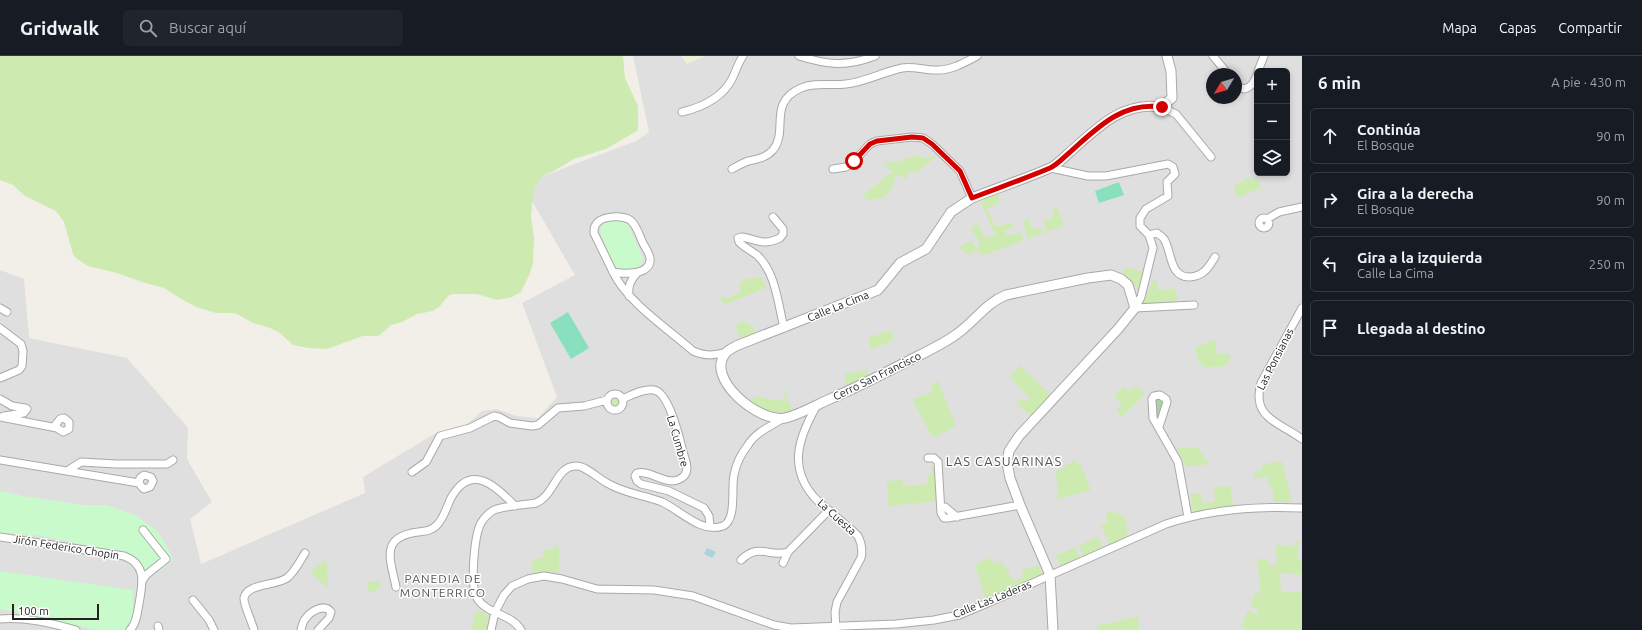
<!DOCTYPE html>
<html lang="es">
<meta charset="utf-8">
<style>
:root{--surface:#171b24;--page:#20242c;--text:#f1f3f6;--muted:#9ea1a6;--line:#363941}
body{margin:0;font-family:Ubuntu,sans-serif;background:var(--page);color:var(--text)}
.controls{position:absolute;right:12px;top:12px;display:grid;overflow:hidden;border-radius:6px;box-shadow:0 2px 6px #0003}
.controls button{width:36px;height:36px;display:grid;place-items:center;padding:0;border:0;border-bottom:1px solid var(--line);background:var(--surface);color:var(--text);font:20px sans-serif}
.compass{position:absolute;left:1206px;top:12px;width:36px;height:36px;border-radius:50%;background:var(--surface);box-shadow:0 2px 6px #0003;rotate:232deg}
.scale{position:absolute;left:12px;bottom:10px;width:87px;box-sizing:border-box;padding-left:4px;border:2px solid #222;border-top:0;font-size:11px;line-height:14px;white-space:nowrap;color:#222;-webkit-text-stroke:3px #fff;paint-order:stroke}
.stop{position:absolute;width:12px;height:12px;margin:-9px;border:3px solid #d40000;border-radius:50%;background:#fff}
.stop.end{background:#d40000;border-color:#fff;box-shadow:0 1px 4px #0008}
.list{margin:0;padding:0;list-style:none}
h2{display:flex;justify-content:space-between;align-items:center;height:52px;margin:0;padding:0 16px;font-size:17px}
h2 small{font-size:13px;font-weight:400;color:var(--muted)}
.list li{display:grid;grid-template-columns:26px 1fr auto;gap:12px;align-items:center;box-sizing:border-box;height:56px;margin:0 8px 8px;padding:0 8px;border:1px solid var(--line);border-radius:6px}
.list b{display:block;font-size:15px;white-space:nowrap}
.list p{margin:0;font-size:13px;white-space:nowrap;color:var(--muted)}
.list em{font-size:13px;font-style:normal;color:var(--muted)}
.icon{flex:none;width:22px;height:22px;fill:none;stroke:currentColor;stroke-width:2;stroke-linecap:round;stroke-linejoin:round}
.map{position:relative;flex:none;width:1302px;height:574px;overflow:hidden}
header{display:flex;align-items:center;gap:24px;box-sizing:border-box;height:56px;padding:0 20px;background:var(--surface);border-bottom:1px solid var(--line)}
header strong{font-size:19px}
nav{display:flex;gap:22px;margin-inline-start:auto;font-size:14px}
.search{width:280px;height:36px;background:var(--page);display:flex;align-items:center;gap:10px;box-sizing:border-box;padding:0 14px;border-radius:6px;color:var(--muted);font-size:15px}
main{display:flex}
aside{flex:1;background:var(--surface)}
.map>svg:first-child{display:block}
.residential{fill:#e0dfdf;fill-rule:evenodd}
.farmland{fill:#eef0d5}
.grass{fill:#cdebb0}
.forest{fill:#add19e}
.park{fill:#c8facc}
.pitch{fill:#88e0be}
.water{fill:#aad3df}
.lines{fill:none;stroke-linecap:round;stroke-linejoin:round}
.minor-casing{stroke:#a9a9a9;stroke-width:9}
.tertiary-casing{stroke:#a9a9a9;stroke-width:11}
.minor{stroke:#fff;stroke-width:7}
.tertiary{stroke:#fff;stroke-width:9}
.route{stroke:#d40000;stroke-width:5}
.labels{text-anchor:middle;stroke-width:3;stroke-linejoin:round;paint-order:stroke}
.street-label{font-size:11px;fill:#222;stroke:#fff}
.neighbourhood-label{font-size:12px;letter-spacing:1px;fill:#555;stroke:#fff}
.quarter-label{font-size:13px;letter-spacing:1px;fill:#555;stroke:#fff}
</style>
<header>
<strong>Gridwalk</strong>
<div class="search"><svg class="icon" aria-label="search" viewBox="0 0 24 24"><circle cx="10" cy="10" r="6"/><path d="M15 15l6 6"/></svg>Buscar aquí</div>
<nav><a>Mapa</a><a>Capas</a><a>Compartir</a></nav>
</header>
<main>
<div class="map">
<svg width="1302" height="574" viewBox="0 0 1302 574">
<rect width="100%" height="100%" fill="#f2efe9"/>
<!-- residential -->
<path class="residential" d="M633,0H1302V574H0V214L24,223L29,282L127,302L188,372L187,403L212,446L190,463L201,508L365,437L363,421L436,377L465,370L482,355L497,353L516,360L538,362L557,341L522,247L575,219L522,128L636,85L649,76ZM1257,15H1287V117H1257ZM1212,18H1236V42H1212Z"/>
<!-- farmland -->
<path class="farmland" d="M681,0H705L687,8Z"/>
<!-- grass -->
<path class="grass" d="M0,0H623L625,22L638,50V72L637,75L606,93L574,103L552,116L544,119L541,122L535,130L533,141L531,160L534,182L533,207L530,217L521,236L512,241L497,244L477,238H453L448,240L439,251L433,255L417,258L402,266L391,269L381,278L378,280H363L327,293L309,292L293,289L280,277L270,272L253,267L235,257H216L196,251L178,241L164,232L142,226L117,217L88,210L76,202L73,198L64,166L56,155L25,140L13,129L0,124Z
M919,99L924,103L927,101L930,102L933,99L936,100L917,117L910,115L906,123L896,118L892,133L883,142L867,144L862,140L892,116L894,117L883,108L897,104L898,108L901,104Z
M1246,122L1258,123L1261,133L1252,135L1239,142L1234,133L1236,128L1244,125Z
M998,138L999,147L987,152L995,170L1013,167L1014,170L1004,175L1008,180L1020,176L1024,184L982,200L977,191L980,188L971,172L977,168L985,182L995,179L980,144Z
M1055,148L1064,169L1028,183L1022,166L1028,163L1031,168L1030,170L1036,174L1038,172L1042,175L1046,174L1044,167L1046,164L1054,161L1053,154Z
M971,185L978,194L968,199L959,191Z
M1124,211L1145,216L1140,237L1134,228L1122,219Z
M762,221L766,232L724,249L719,240L724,241V242H732V239L740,238V226L744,225V223Z
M1153,224L1157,226V234H1169V231L1174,233L1178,239L1177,246L1142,249Z
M745,265L746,268L752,269L756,277L740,282L735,269Z
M891,274L894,284L870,294L869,281Z
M1217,283L1215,295L1217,297L1230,298V306L1222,311H1204L1197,304L1196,291Z
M1020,309L1052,340L1032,361L1016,347L1022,342L1026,346L1030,342L1009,321Z
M868,314V321L845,331V318Z
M938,325L956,369L946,376L933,382L912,343L933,336L931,329Z
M1136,329L1145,338L1122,361L1116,354L1122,348L1114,340L1123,330L1129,336Z
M789,335V338H786L785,346H790L791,355C772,359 764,355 747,346L757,340C764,343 775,345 783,344L784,337Z
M608 346a7 7 0 1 1 14 0a7 7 0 1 1-14 0Z
M1197,391L1210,408L1186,411L1177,392Z
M1074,404L1081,409L1091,434L1058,443L1056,416Z
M1282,405L1292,446H1274L1272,431L1269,430L1268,422H1254L1253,417H1257L1262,413L1263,408Z
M931,410H933L936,412L939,445L888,450L887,425L903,424V430L928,428L927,419H931Z
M1230,430L1234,453L1193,457L1191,437H1201L1202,447L1215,446L1214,431Z
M1109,455L1125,460L1128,483L1110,490L1101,469L1107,466L1106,461Z
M1098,481L1104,495L1085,504L1079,489Z
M1295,485L1299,486L1297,503L1302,504V519L1280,517L1281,536L1302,535V574H1248L1241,571L1248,554L1256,558L1259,554L1250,549L1255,537H1261L1257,503H1268L1270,509H1277L1276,489L1294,491Z
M559,490V516L533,517L531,505L543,501V495Z
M1075,491L1081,506L1062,514L1056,499Z
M991,501L994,508L1002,505L1004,511L1007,512L1013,526L1024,520L1021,514L1038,509L1043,520L986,545L975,509Z
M321,505L327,506L328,532L310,517L316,511V509H321Z
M368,525H381L380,533L368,537Z
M478,554L489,560L486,574H474L470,570L475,563L473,560Z
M1138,560L1139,574H1097V570Z"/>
<!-- forest -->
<path class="forest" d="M1154,340L1166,343L1159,371L1153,362Z"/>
<!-- park -->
<path class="park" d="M620,163L625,165L628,169L643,202L641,209L637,212L621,214L617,213L613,208L600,176L601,170L605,166Z
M0,435L23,440L84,449H107L137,460L156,474L167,490L173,503C165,512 158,519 146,515L138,504L131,498L35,479H16L0,477Z
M0,515L133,534V561L124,574H97L0,553Z"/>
<!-- pitch -->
<path class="pitch" d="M1119,126L1124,139L1099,147L1095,135Z
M568,256L589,292L571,303L550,267Z"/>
<!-- water -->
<path class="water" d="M707,492L716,496L712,502L704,498Z"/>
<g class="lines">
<!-- minor casing -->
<g class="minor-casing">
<path id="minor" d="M799,0C828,9 846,11 875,0
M1213,0L1228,18
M1258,15L1264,0
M1236,30L1244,33C1252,31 1254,26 1257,19
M1161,51L1176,58L1211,101
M682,56C703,51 722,42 732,23C736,15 738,7 743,0
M1051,112L1088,120H1106L1168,108L1173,111L1175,118L1167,126L1168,140L1146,153L1140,162V170L1149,179L1153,192L1141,241L1135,252
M732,113C737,110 743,107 748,105C757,103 766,102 773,94C789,74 767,47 801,32C815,26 831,30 846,28C865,26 883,16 902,12C913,10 924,14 935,14C950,15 964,7 977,0
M833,113L846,111L854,105L870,88L877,85L912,81L923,82L932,88L960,115L972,142
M773,161L783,173V178L780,182C763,190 758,184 742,181L738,182L739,186C744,191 751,195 757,199C776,217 778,248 784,272
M1259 167a5 5 0 1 1 10 0a5 5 0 1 1-10 0Z
M1267,163L1279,156L1302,151
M1149,179L1157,177C1159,179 1163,181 1164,183C1172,195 1169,222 1190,221C1204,220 1208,212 1215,201
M613,216C623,218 652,220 650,202C649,196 644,190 642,185C639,178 636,168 630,164C622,159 604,160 598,166C594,169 594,173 594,177L613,216C628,247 667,272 693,295C705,300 713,300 726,296
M629,240C628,230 630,225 637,217
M0,252L7,256
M1135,252L1194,249
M1302,252L1261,327C1251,362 1279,366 1302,383
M0,272L21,288L23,295L22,310L19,314L0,322
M607 346a8 8 0 1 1 16 0a8 8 0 1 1-16 0Z
M0,343L12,350L25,352L27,353L24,357L4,360
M622,343C632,339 644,332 654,334C669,336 680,384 683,396C685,403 690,414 684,420C669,434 651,413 637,417L635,420L637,425L641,428L669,435L704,452L709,460L710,470
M817,349C800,379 787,410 814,441C827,455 844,466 858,480C862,488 863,494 861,502L837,546L835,556L836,574
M0,361L57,372L63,376L69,373V366L64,362L60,363L56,368L57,372
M1159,371L1167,346L1166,343L1160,339L1154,340L1152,343L1153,362L1178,406L1188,461
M928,402H934L938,406L941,457L944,462H948L1020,449
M0,404L139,427L141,430L144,433L150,431L153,425L151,421L144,419L140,422L139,427
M67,415L81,406L116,408H167L173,404
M412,416L426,406L440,380L470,372L494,360L499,361L510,367L532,370L538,369L558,352L584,350L607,344
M941,452L945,451L957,461
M0,481L124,500C148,509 142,529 139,548C137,557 137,567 130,574
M788,496L829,454
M741,504C759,486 769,502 788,496L783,507
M143,524L146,519L166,503L143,474
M396,531C390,502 380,481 418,476C426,475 431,475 437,469C444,462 447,450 451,442C471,406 496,430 515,450
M193,544L209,564L214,574
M0,563C26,561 51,567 76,574
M158,570L159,574
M254,574C252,566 243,547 244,542C247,527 276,530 287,522C295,516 300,505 305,497
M301,574C302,570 303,565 306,562C311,555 325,547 331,556L329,562L318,574
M491,574L495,556L504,539L512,530L528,523L544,520L562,523L597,533L654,534L693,540L774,569L791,572L896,568L934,564L959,559L983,549L1166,468C1208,454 1257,450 1302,452
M521,574C511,557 487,559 477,542C470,530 474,480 481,467C484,462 489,457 494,454C503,450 525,449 536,447C555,439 556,409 577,410C586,410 601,425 611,429C627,438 645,439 662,446C680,454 701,478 723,470C737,464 731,432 734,419C736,408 741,398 748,389C756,376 771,370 784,362"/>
</g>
<!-- tertiary casing -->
<g class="tertiary-casing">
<path id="tertiary" d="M1053,574L1050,519L1020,449L1010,422L1007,407L1009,395L1019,380L1118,273L1135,252L1128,229L1121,223L1111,219L1088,222L1006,239C984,248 974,267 954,280C941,289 926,296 912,303C885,317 858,331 830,343C816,349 799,359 785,362C758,367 704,321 726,297C728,294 733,292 736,290L878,234L900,207L926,193L951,156L972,142C997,132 1025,123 1050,112C1057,109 1063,102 1069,97C1096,73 1122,45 1161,51L1172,42L1171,15L1167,0"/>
</g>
<!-- minor -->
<use href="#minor" class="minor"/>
<!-- tertiary -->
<use href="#tertiary" class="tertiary"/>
</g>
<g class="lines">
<!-- route -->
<path class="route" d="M854,105L870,88L877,85L912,81L923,82L932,88L960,115L972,142C998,132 1024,123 1050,112C1057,109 1063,102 1069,97C1096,73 1122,45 1162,51"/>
</g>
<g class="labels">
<!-- street labels -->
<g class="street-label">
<text transform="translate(838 250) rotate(-22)" y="4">Calle La Cima</text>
<text transform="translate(1275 303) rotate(-63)" y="4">Las Ponsianas</text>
<text transform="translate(877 320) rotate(-26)" y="4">Cerro San Francisco</text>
<text transform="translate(678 385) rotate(74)" y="4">La Cumbre</text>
<text transform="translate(837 461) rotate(42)" y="4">La Cuesta</text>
<text transform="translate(66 491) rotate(9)" y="4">Jirón Federico Chopin</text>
<text transform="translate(992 543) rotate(-22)" y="4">Calle Las Laderas</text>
</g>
<!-- neighbourhood labels -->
<g class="neighbourhood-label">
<text x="443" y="527">PANEDIA DE<tspan x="443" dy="14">MONTERRICO</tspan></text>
</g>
<!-- quarter labels -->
<g class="quarter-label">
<text x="1004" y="410">LAS CASUARINAS</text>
</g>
</g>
</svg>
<div class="controls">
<button>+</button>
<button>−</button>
<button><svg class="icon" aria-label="layers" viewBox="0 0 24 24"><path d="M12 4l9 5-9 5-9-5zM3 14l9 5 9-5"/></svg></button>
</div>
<svg class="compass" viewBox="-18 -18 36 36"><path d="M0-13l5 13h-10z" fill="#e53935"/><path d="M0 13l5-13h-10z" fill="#9ea1a6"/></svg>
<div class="scale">100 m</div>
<div class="stop" style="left:854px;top:105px"></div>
<div class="stop end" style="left:1162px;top:51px"></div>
</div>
<aside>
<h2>6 min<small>A pie · 430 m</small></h2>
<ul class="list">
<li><svg class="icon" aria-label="ahead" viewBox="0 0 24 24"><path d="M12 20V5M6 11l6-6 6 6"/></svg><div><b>Continúa</b><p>El Bosque</p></div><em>90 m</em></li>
<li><svg class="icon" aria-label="right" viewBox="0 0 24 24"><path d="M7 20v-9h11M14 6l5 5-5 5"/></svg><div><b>Gira a la derecha</b><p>El Bosque</p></div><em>90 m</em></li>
<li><svg class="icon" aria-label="left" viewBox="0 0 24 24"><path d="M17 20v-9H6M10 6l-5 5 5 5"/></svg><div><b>Gira a la izquierda</b><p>Calle La Cima</p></div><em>250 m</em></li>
<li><svg class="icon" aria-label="arrive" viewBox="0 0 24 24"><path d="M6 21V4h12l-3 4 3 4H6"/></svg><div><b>Llegada al destino</b></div></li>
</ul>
</aside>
</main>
